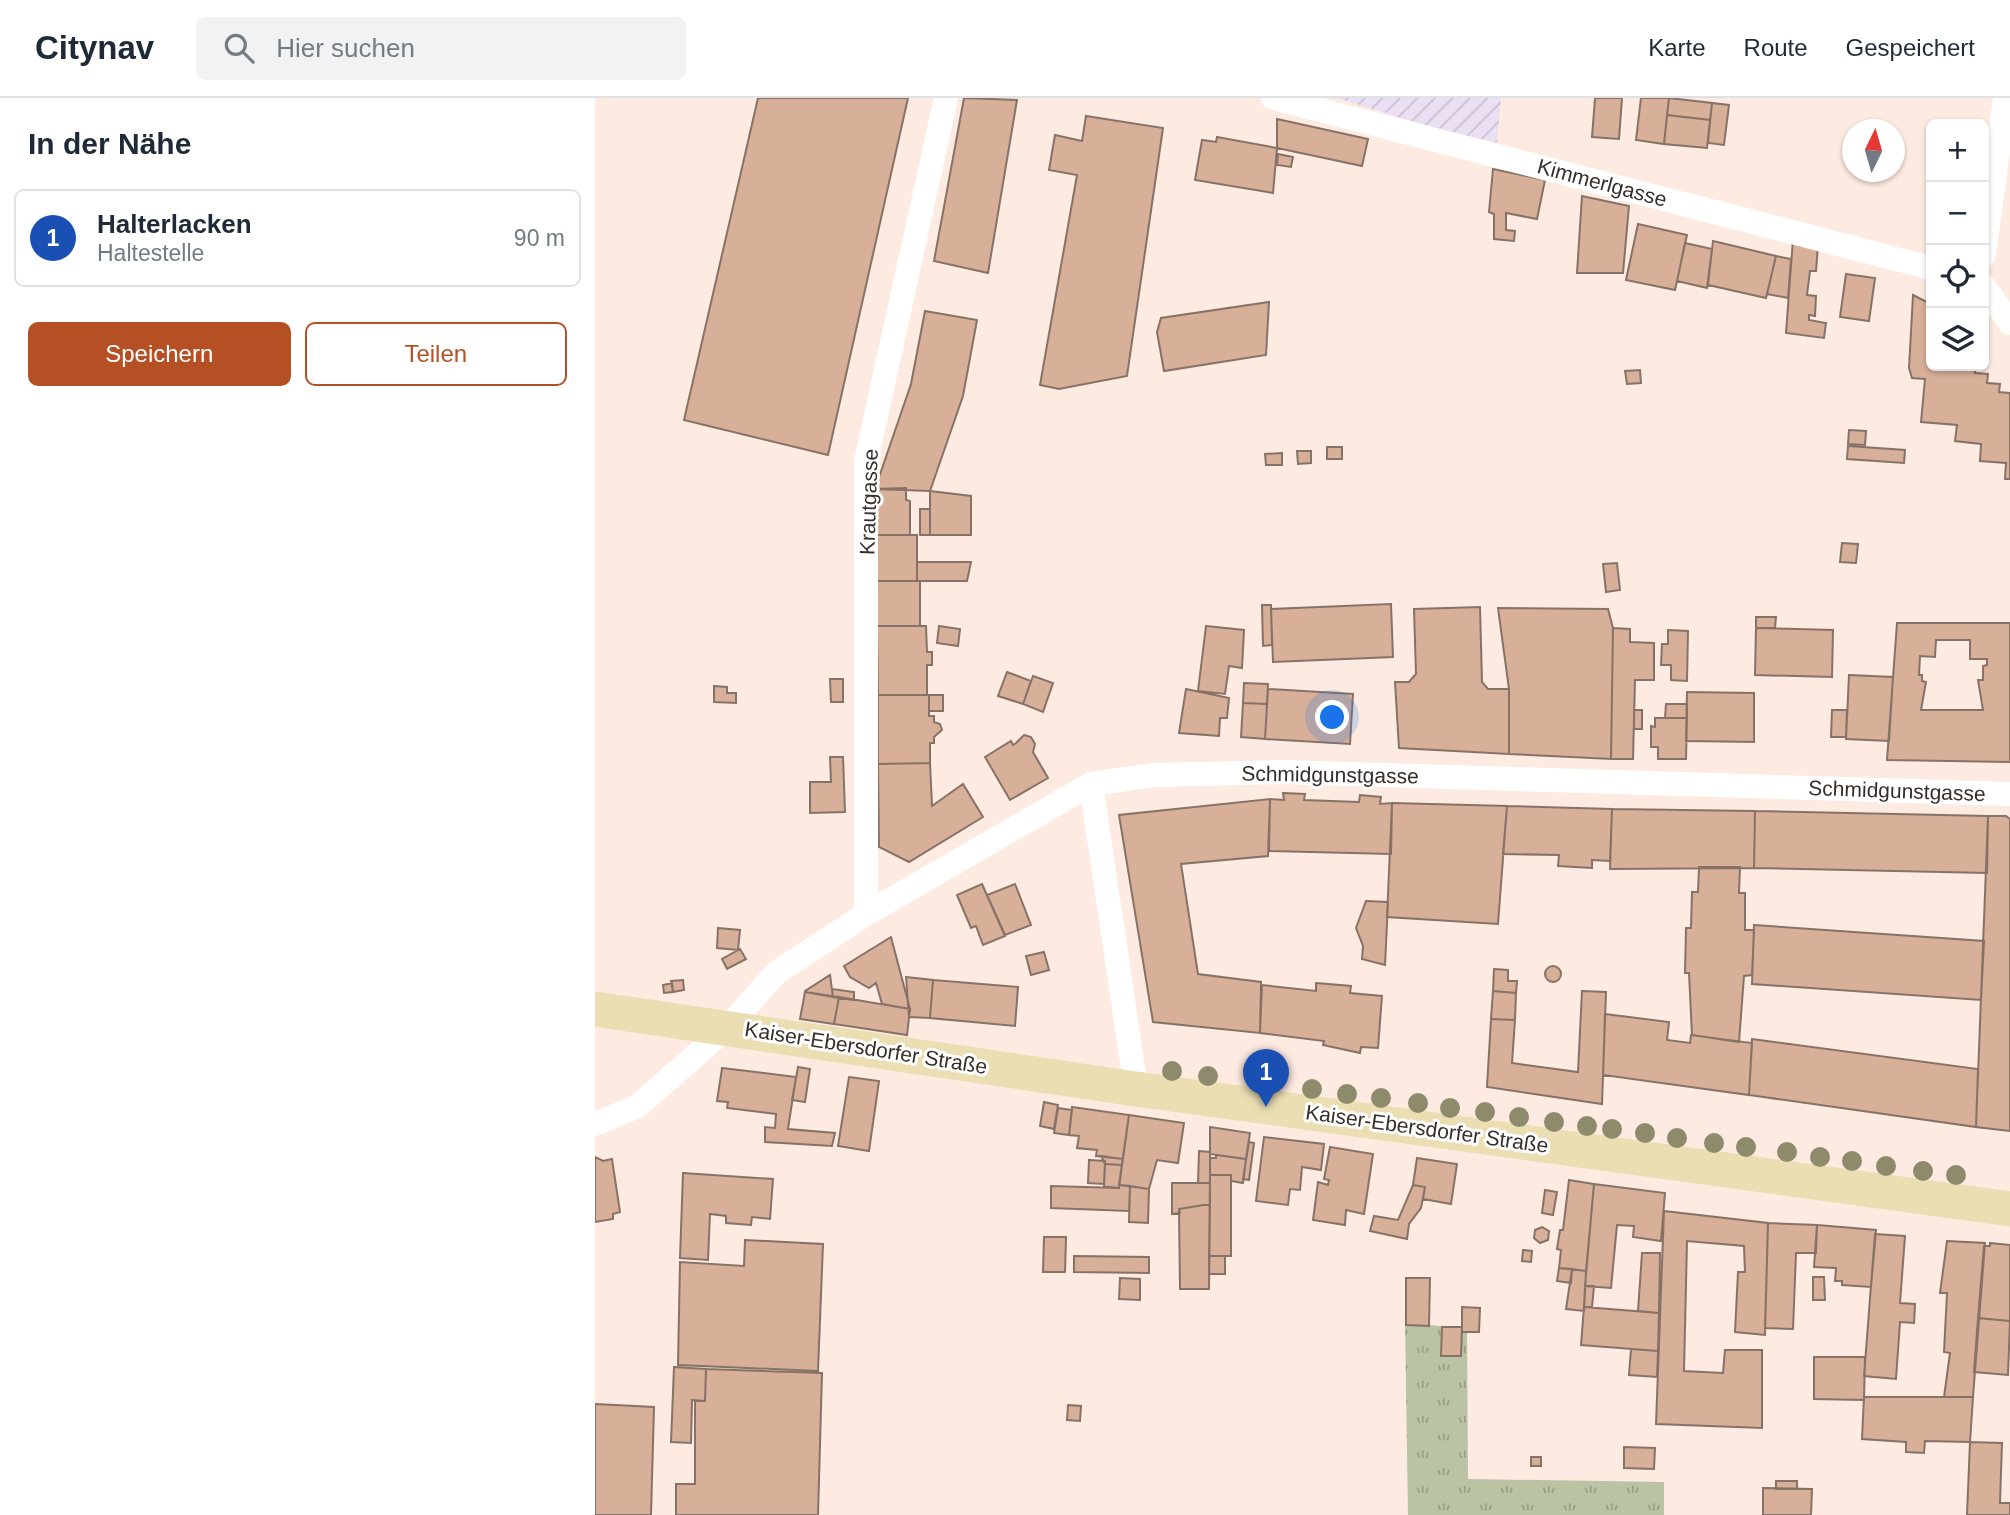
<!DOCTYPE html>
<html lang="de">
<meta charset="utf-8">
<style>
:root{--surface:#fff;--page:#f2f2f3;--text:#1f2937;--muted:#747a83;--line:#e0e1e3;--accent:#b54f24}
body{margin:0;font-family:Arial,sans-serif;background:var(--page);color:var(--text)}
.controls{position:absolute;right:21px;top:21px;display:grid;overflow:hidden;border-radius:10px;box-shadow:0 2px 5px #0004}
.controls button{width:63px;height:63px;display:grid;place-items:center;padding:0;border:0;border-bottom:2px solid var(--line);background:var(--surface);color:var(--text);font:35px sans-serif}
.compass{position:absolute;left:1247px;top:21px;width:63px;height:63px;border-radius:50%;background:var(--surface);box-shadow:0 2px 5px #0004;rotate:5deg}
.you{position:absolute;left:738px;top:620px;width:24px;height:24px;margin:-18px;border:5px solid #fff;border-radius:50%;background:#1a73e8;box-shadow:0 0 0 10px #1a73e833}
.badge{display:grid;place-items:center;width:46px;height:46px;border-radius:50%;background:var(--accent);color:#fff;font-size:23px;font-weight:700}
.pin{position:absolute;translate:-50% -58px;filter:drop-shadow(0 2px 4px #0008)}
.pin::after{content:'';position:absolute;top:37px;width:24px;height:21px;background:inherit;clip-path:polygon(0 0,100% 0,50% 100%)}
.list{margin:0;padding:0;list-style:none}
h2{display:flex;justify-content:space-between;align-items:center;height:91px;margin:0;padding:0 28px;font-size:30px}
h2 small{font-size:23px;font-weight:400;color:var(--muted)}
.list li{display:grid;grid-template-columns:46px 1fr auto;gap:21px;align-items:center;box-sizing:border-box;height:98px;margin:0 14px 14px;padding:0 14px;border:2px solid var(--line);border-radius:10px}
.list b{display:block;font-size:26px;white-space:nowrap}
.list p{margin:0;font-size:23px;white-space:nowrap;color:var(--muted)}
.list em{font-size:23px;font-style:normal;color:var(--muted)}
.actions{display:flex;gap:14px;padding:21px 28px}
.actions a{flex:1;padding:16px 0;border:2px solid var(--accent);border-radius:10px;text-align:center;font-size:24px;color:var(--accent)}
.actions .main{background:var(--accent);color:#fff}
.icon{flex:none;width:38px;height:38px;fill:none;stroke:currentColor;stroke-width:2;stroke-linecap:round;stroke-linejoin:round}
.map{position:relative;flex:none;width:1415px;height:1417px;overflow:hidden}
header{display:flex;align-items:center;gap:42px;box-sizing:border-box;height:98px;padding:0 35px;background:var(--surface);border-bottom:2px solid var(--line)}
header strong{font-size:33px}
nav{display:flex;gap:38px;margin-inline-start:auto;font-size:24px}
.search{width:490px;height:63px;background:var(--page);display:flex;align-items:center;gap:18px;box-sizing:border-box;padding:0 24px;border-radius:10px;color:var(--muted);font-size:26px}
main{display:flex}
aside{flex:1;background:var(--surface)}
.map>svg:first-child{display:block}
.industrial{fill:url(#industrial-furrows)}
.grass{fill:url(#grass-tufts)}
.building{fill:#d8af98;stroke:#877267;stroke-width:2;fill-rule:evenodd}
.lines{fill:none;stroke-linecap:round;stroke-linejoin:round}
.minor{stroke:#fff;stroke-width:24}
.secondary{stroke:#ebdeb3;stroke-width:35}
.tree{fill:#8e8b6c}
.labels{text-anchor:middle;stroke-width:6;stroke-linejoin:round;paint-order:stroke}
.street-label{font-size:21px;fill:#372e29;stroke:#fff}
</style>
<header>
<strong>Citynav</strong>
<div class="search"><svg class="icon" aria-label="search" viewBox="0 0 24 24"><circle cx="10" cy="10" r="6"/><path d="M15 15l6 6"/></svg>Hier suchen</div>
<nav><a>Karte</a><a>Route</a><a>Gespeichert</a></nav>
</header>
<main>
<aside>
<h2>In der Nähe<small></small></h2>
<ul class="list">
<li><span class="badge" style="background:#1a4fb4">1</span><div><b>Halterlacken</b><p>Haltestelle</p></div><em>90 m</em></li>
</ul>
<div class="actions"><a class="main">Speichern</a><a>Teilen</a></div>
</aside>
<div class="map">
<svg width="1415" height="1417" viewBox="0 0 1415 1417">
<defs>
<pattern id="industrial-furrows" width="10" height="10" patternUnits="userSpaceOnUse" patternTransform="scale(1.75)"><rect width="10" height="10" fill="#ebdff4"/><path d="M-1 1l2-2M0 10L10 0M9 11l2-2" fill="none" stroke="#cac0d1"/></pattern>
<pattern id="grass-tufts" width="24" height="20" patternUnits="userSpaceOnUse" patternTransform="scale(1.75)"><rect width="24" height="20" fill="#bbc3a5"/><path d="M3 7l-1-3M5 7V3M7 7l1-3M15 17l-1-3M17 17v-4M19 17l1-3" fill="none" stroke="#999f86"/></pattern>
</defs>
<rect width="100%" height="100%" fill="#fdeae0"/>
<!-- industrial -->
<path class="industrial" d="M742,0H906L902,45L836,29Z"/>
<!-- grass -->
<path class="grass" d="M810,1224L872,1231L873,1381L1069,1384V1417H813Z"/>
<!-- building -->
<path class="building" d="M163,0H313L233,357L89,322Z
M369,0L422,2L393,175L339,163Z
M1000,0H1027L1024,41L997,39Z
M1046,0H1074L1069,46L1041,42Z
M1074,0L1117,5L1115,22L1072,17Z
M1117,5L1134,7L1129,47L1113,45Z
M1072,17L1115,22L1112,50L1069,46Z
M491,18L568,30L532,278L464,291L445,287L482,77L454,72L460,37L487,43Z
M682,21L773,41L767,68L682,50Z
M622,39L682,50L678,95L600,82L607,42L621,44Z
M683,56L698,59L696,69L682,67Z
M898,71L950,82L942,121L911,115V132L920,133L919,143L899,141V116L894,114Z
M987,98L1034,108L1028,175H982Z
M1043,126L1092,137L1080,192L1031,182Z
M1198,141L1223,147L1221,173H1215L1212,197L1221,198L1220,218L1214,217V222L1231,225L1229,240L1191,235Z
M1118,143L1181,158L1171,200L1113,187Z
M1090,145L1117,151L1112,190L1082,183Z
M1181,158L1196,161L1193,200L1172,196Z
M1251,176L1280,180L1274,223L1245,219Z
M1318,197L1334,205L1332,224L1336,225V268H1380V275L1393,276L1392,285L1405,286L1404,294L1415,295V381H1410L1411,365L1385,363L1386,346L1360,343L1362,327L1326,324L1330,281L1317,280L1314,270Z
M674,204L671,257L569,273L562,234L566,220Z
M330,213L382,222L368,298L335,393L280,391L316,286Z
M1045,272L1046,285L1032,286L1030,273Z
M1254,332L1271,333L1270,347L1253,346Z
M1253,348L1310,352L1309,365L1252,361Z
M732,349H747V361H732Z
M702,353H716V365L703,366Z
M687,355V367H671L670,356Z
M311,390V402L315,403V437H281L280,391Z
M335,393L376,398V437H335Z
M325,411H335V437H325Z
M281,437H322V483H281Z
M1247,445L1263,446L1261,465L1245,464Z
M322,464H376L372,483H322Z
M1022,465L1025,492L1011,494L1008,466Z
M282,483H325V528H282Z
M796,506L798,559L678,564L676,511Z
M667,507H676L677,547L668,548Z
M885,509L887,584L893,591H914V656L804,650L800,584H814L821,576L819,511Z
M903,510L1013,511L1018,530L1016,661L914,656V591Z
M1161,519H1181L1180,530H1161Z
M1302,525H1415V664L1292,662ZM1341,542H1375V561H1392V567L1388,568V582H1383L1388,612H1326L1331,584L1327,583V577H1324L1325,558L1340,559Z
M282,528H331L332,554H337V567H332V597H283Z
M344,528L365,531L363,548L342,545Z
M611,528L649,532L647,570L634,568L630,596L603,593Z
M1018,530L1035,531V544L1059,545V582H1040L1038,661H1016Z
M1161,530L1238,532L1237,579L1160,577Z
M1073,532L1093,533L1092,583L1076,582V567H1066L1067,546H1073Z
M412,574L436,583L428,606L403,598Z
M1254,577L1298,579L1294,643L1251,641Z
M438,578L458,585L448,614L428,606Z
M235,581H248V604H236Z
M649,585L673,586L672,606L648,605Z
M119,588L132,589V595H141V605L119,604Z
M591,591L634,600L632,620H625L624,638L584,635Z
M673,591L758,596L755,646L670,641Z
M1092,594L1159,595V644L1091,643Z
M283,597H334V618H339V624L345,626L347,632L339,639V645H335V665L283,666Z
M334,597H348V613H334Z
M648,605L672,606L670,641L646,639Z
M1071,606H1092V620H1070Z
M1039,612H1047V631H1039Z
M1237,612H1252L1251,639H1236Z
M1060,620H1092L1091,661H1063V649H1056V628L1060,629Z
M429,637L436,639L440,646L438,654L453,680L415,702L390,659L416,643L418,647L421,645Z
M235,659H248L250,714L215,715V684H236Z
M335,665L337,708L368,686L388,719L314,764L284,749L283,666Z
M688,695L710,696L709,702L764,704L765,697L786,699L785,706L797,705L796,756L674,753L675,701L689,702Z
M675,701L673,758L586,766L603,876L666,884L665,935L558,924L524,717Z
M797,705L912,708L903,826L792,819Z
M912,708L1017,711L1015,763L997,762V770L963,768L964,757L908,756Z
M1017,711L1160,713L1159,770L1015,771Z
M1160,713L1393,718L1392,775L1159,770Z
M1393,718H1411L1415,721V1033L1381,1029Z
M1104,769H1145L1144,795H1150V832H1159L1157,877L1149,878L1144,944L1097,937L1094,875H1090L1091,830H1096L1097,794H1103Z
M387,786L410,838L388,847L381,828L376,830L362,797Z
M420,786L436,827L410,837L392,797Z
M771,803L793,804L790,867L767,861L768,848L761,830Z
M1159,827L1389,843L1386,902L1157,886Z
M123,830L145,832L143,852L122,850Z
M296,839L315,911L287,906L281,885L274,890L255,879L249,868Z
M145,851L151,861L132,871L127,861Z
M449,854L454,872L436,877L431,858Z
M950 876a8 8 0 1 1 16 0a8 8 0 1 1-16 0Z
M899,871L913,872V883H922L921,895L898,893Z
M235,877L238,899L210,894V893Z
M311,879L338,882L335,920L314,919Z
M88,882L89,892L78,894L76,883Z
M338,882L423,889L420,928L335,920Z
M77,885L78,894L69,895L68,887Z
M721,885L756,888L755,895L787,898L783,950L766,949L765,955L728,947L729,943L665,935L667,887L721,893Z
M237,891L259,894V902L238,899Z
M898,893L921,895L920,922L896,921Z
M987,893L1011,894L1007,1006L892,989L896,921L920,922L917,965L983,974Z
M210,894L244,899L239,926L205,921Z
M244,899L315,911L312,937L239,926Z
M1010,916L1074,924L1072,942L1095,945L1096,937L1157,945L1154,997L1008,977Z
M1157,941L1383,971L1381,1029L1154,997Z
M203,969L215,971L210,1004L197,1002Z
M127,970L201,979L193,1031L240,1035L237,1048L170,1044V1029L180,1030L181,1016L132,1010L133,1004L122,1003Z
M254,979L284,983L274,1053L243,1048Z
M449,1004L463,1007L459,1031L445,1028Z
M477,1009L534,1017L528,1061L501,1058L502,1052L482,1050L484,1038L474,1037Z
M463,1010L477,1012L474,1037L459,1035Z
M534,1017L589,1025L583,1065L562,1062L554,1091L524,1087Z
M615,1029L655,1035L651,1061L615,1056Z
M669,1039L729,1046L726,1072L707,1069L705,1092L695,1091L693,1107L661,1103Z
M654,1044L659,1045L654,1082L648,1081Z
M735,1049L778,1056L769,1116L751,1112L750,1127L718,1122L723,1084L733,1087L734,1082L729,1081Z
M604,1053L615,1054V1085H603Z
M621,1057L651,1061L648,1085L636,1083V1077H615V1060H621Z
M506,1058L528,1061L527,1067L510,1066Z
M0,1059L8,1063L17,1061L25,1114L18,1116V1121L0,1124Z
M822,1060L862,1066L856,1106L828,1101L830,1089L818,1087Z
M494,1062L510,1063L509,1086L493,1085Z
M510,1066L527,1067L524,1090L509,1089Z
M88,1075L178,1081L175,1121L157,1119L156,1127L131,1125V1118L115,1116L113,1162L85,1160Z
M615,1077H636V1158H614Z
M974,1082L999,1086L991,1173L964,1170L966,1152L962,1151L965,1132H968Z
M577,1085H615V1106L584,1111L585,1115L577,1116Z
M999,1086L1070,1095L1066,1143L1038,1139L1039,1128L1022,1127L1016,1190L990,1188Z
M524,1087L535,1088L534,1113L456,1110V1088L524,1090Z
M818,1087L830,1089L826,1110L814,1126L812,1141L775,1133L779,1118L803,1122Z
M535,1088L554,1091L553,1125L534,1124Z
M950,1092L962,1094L958,1117L947,1115Z
M615,1106L614,1191H585L584,1111Z
M1069,1113L1173,1125L1170,1237L1140,1234L1143,1174H1150L1149,1148L1092,1143L1089,1273L1128,1275L1130,1252H1167V1330L1061,1326Z
M1173,1125L1222,1127L1221,1155H1201L1198,1231L1170,1230Z
M1222,1127L1281,1132L1276,1189L1247,1187V1183H1240L1241,1170L1219,1169Z
M947,1129L954,1133L953,1142L945,1145L939,1140L940,1132Z
M1280,1136L1310,1138L1305,1205L1320,1206L1319,1225L1305,1224L1301,1281L1269,1278Z
M449,1139H471L470,1174H448Z
M150,1142L228,1146L223,1273L83,1267L85,1164L149,1168Z
M1352,1143L1390,1145L1378,1299H1349L1355,1255L1349,1254L1352,1195H1345Z
M1395,1145L1415,1147V1223L1383,1220L1389,1148H1395Z
M928,1152L937,1153L936,1164L927,1163Z
M1047,1155H1065L1064,1215L1043,1213Z
M479,1158L554,1159V1175L479,1174Z
M614,1158H630V1176H614Z
M964,1170L977,1171L976,1185L962,1183Z
M977,1171L991,1173L989,1213L971,1211Z
M1218,1179H1229L1230,1202H1218Z
M525,1180L545,1181V1202L524,1201Z
M811,1180H835L834,1228L811,1227Z
M990,1188H999L997,1209H989Z
M867,1209L885,1210L884,1234H867Z
M989,1209L1064,1215L1063,1253L986,1247Z
M1383,1220L1415,1223L1413,1277L1379,1274Z
M847,1229H867L866,1258H846Z
M1036,1251L1063,1253L1062,1279L1034,1277Z
M1219,1259H1270L1269,1302L1219,1301Z
M79,1269L111,1271L110,1303L97,1302L96,1345L76,1344Z
M111,1271L227,1275L223,1417H81V1386H100V1303H110Z
M1269,1299H1378L1375,1344L1330,1343L1329,1355L1311,1354V1344L1267,1341Z
M0,1306L59,1309L56,1417H0Z
M473,1307L486,1308L485,1323L472,1322Z
M1375,1344L1407,1345L1405,1405H1415V1417H1372Z
M1029,1349L1060,1350L1059,1371L1029,1370Z
M936,1359H946V1368H936Z
M1181,1383H1202V1391H1181Z
M1168,1390L1217,1391L1216,1417H1168Z"/>
<g class="lines">
<!-- minor -->
<path class="minor" d="M678,0L1336,170
M1389,157L1410,0
M1389,188L1415,225
M496,686L541,991
M271,816V363L351,0
M0,1026L43,1008L133,929L181,875L271,816L496,686L559,677L688,674L1415,696"/>
<!-- secondary -->
<path class="secondary" d="M0,911L541,991L1415,1111"/>
</g>
<!-- trees -->
<g class="tree">
<circle cx="577" cy="973" r="10"/>
<circle cx="613" cy="978" r="10"/>
<circle cx="717" cy="991" r="10"/>
<circle cx="752" cy="996" r="10"/>
<circle cx="786" cy="1000" r="10"/>
<circle cx="823" cy="1005" r="10"/>
<circle cx="855" cy="1010" r="10"/>
<circle cx="890" cy="1014" r="10"/>
<circle cx="924" cy="1019" r="10"/>
<circle cx="959" cy="1024" r="10"/>
<circle cx="992" cy="1028" r="10"/>
<circle cx="1017" cy="1031" r="10"/>
<circle cx="1050" cy="1035" r="10"/>
<circle cx="1082" cy="1040" r="10"/>
<circle cx="1119" cy="1045" r="10"/>
<circle cx="1151" cy="1049" r="10"/>
<circle cx="1192" cy="1054" r="10"/>
<circle cx="1225" cy="1059" r="10"/>
<circle cx="1257" cy="1063" r="10"/>
<circle cx="1291" cy="1068" r="10"/>
<circle cx="1328" cy="1073" r="10"/>
<circle cx="1361" cy="1077" r="10"/>
</g>
<g class="labels">
<!-- street labels -->
<g class="street-label">
<text transform="translate(1007 85) rotate(15)" y="7">Kimmerlgasse</text>
<text transform="translate(274 404) rotate(-88)" y="7">Krautgasse</text>
<text transform="translate(735 677) rotate(1)" y="7">Schmidgunstgasse</text>
<text transform="translate(1302 693) rotate(2)" y="7">Schmidgunstgasse</text>
<text transform="translate(271 950) rotate(9)" y="7">Kaiser-Ebersdorfer Straße</text>
<text transform="translate(832 1031) rotate(8)" y="7">Kaiser-Ebersdorfer Straße</text>
</g>
</g>
</svg>
<div class="controls">
<button>+</button>
<button>−</button>
<button><svg class="icon" aria-label="locate" viewBox="0 0 24 24"><circle cx="12" cy="12" r="6"/><path d="M12 2v4M12 18v4M2 12h4M18 12h4"/></svg></button>
<button><svg class="icon" aria-label="layers" viewBox="0 0 24 24"><path d="M12 4l9 5-9 5-9-5zM3 14l9 5 9-5"/></svg></button>
</div>
<svg class="compass" viewBox="-18 -18 36 36"><path d="M0-13l5 13h-10z" fill="#e53935"/><path d="M0 13l5-13h-10z" fill="#747a83"/></svg>
<div class="you"></div>
<div class="pin badge" style="left:671px;top:1009px;background:#1a4fb4">1</div>
</div>
</main>
